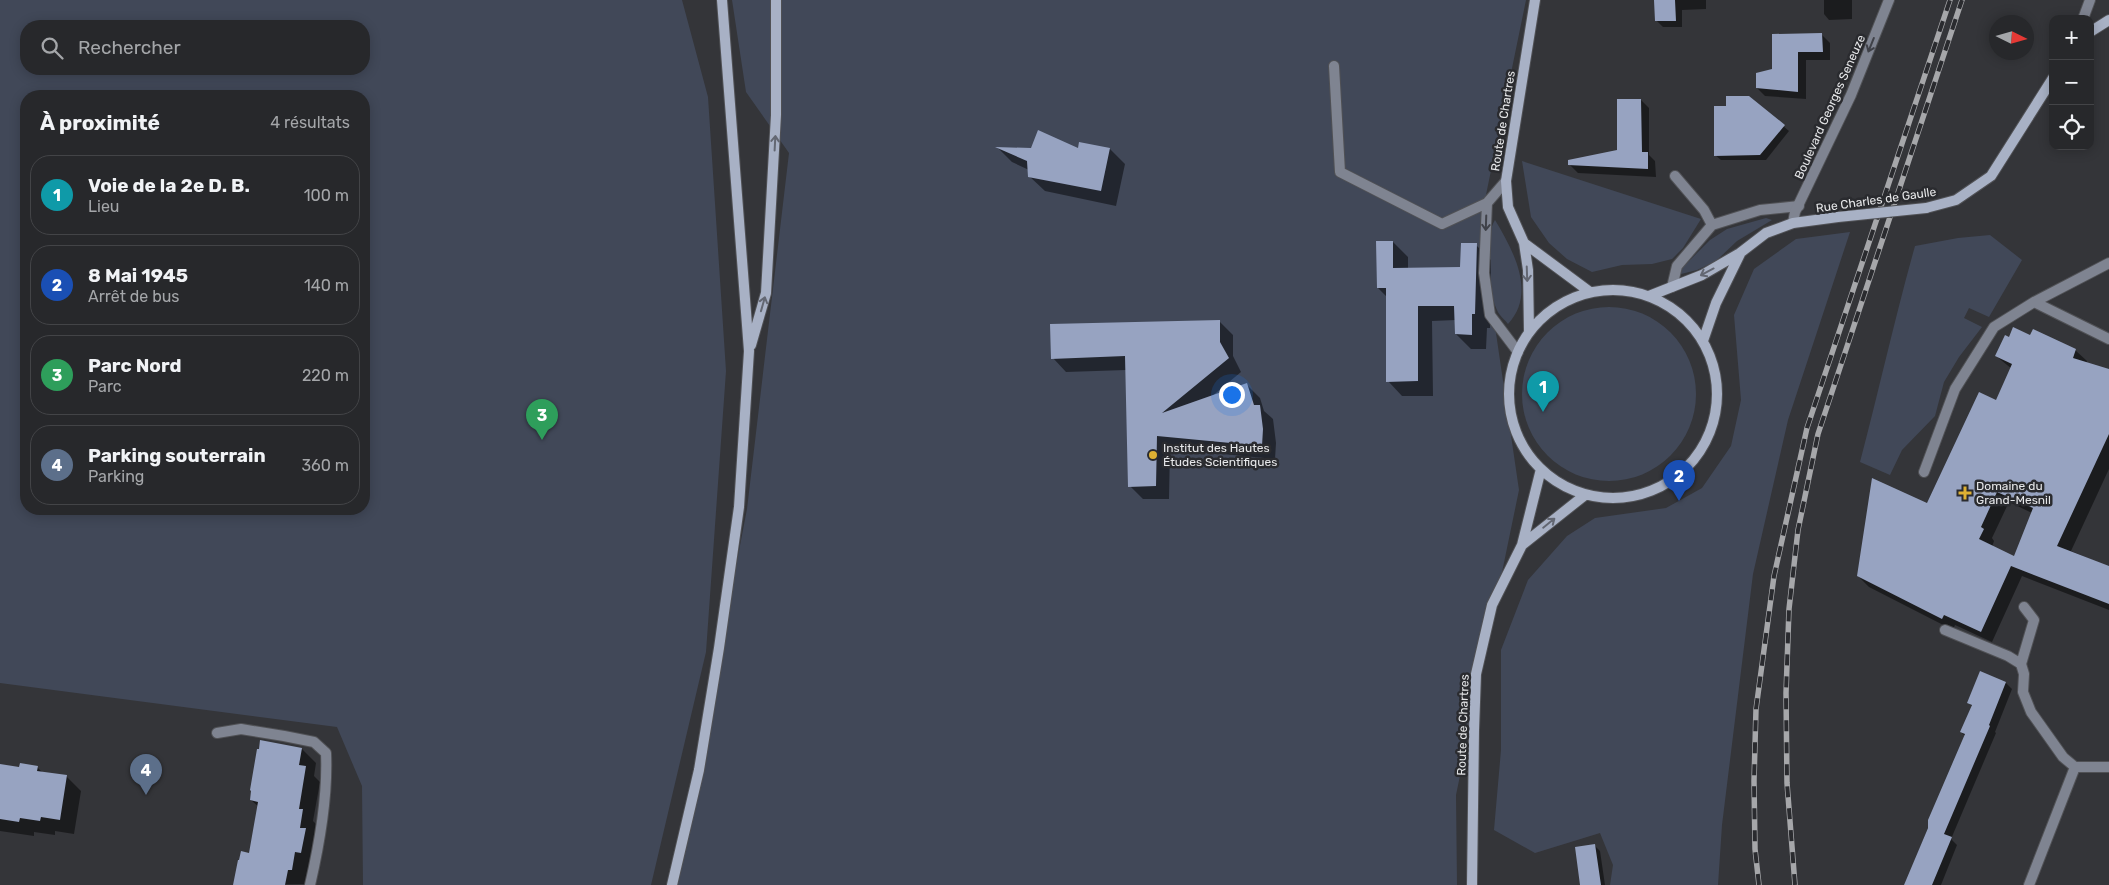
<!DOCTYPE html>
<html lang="fr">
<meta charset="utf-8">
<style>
:root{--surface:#27282b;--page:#333437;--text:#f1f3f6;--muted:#a4a6a9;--line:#434447;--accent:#8abfa5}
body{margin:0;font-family:Rubik,sans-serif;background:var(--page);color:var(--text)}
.controls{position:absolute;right:15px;top:15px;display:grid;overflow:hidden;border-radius:10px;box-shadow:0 2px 12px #0003}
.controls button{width:45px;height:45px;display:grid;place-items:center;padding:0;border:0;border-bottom:1px solid var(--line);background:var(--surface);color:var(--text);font:25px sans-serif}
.compass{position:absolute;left:1989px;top:15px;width:45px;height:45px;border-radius:50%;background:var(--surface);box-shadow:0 2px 12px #0003;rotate:95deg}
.you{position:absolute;left:1231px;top:394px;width:18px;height:18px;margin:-12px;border:4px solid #fff;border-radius:50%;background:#1a73e8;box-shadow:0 0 0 8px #1a73e833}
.badge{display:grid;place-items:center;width:32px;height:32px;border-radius:50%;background:var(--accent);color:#fff;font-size:16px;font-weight:700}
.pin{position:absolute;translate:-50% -41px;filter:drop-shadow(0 1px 2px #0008)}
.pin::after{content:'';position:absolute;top:26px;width:18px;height:15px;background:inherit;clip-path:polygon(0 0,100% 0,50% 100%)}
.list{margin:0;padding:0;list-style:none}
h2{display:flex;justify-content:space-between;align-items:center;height:65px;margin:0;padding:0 20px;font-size:21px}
h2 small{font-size:16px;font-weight:400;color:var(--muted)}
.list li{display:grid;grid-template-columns:32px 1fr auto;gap:15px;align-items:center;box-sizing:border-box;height:80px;margin:0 10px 10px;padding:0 10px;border:1px solid var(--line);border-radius:20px}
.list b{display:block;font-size:19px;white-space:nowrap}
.list p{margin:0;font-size:16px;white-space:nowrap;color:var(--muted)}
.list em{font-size:16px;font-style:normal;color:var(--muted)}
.icon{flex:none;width:28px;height:28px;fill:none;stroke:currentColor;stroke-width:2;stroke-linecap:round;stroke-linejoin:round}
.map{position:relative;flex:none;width:2109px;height:885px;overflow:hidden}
.search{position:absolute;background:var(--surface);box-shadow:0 2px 12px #0003;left:20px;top:20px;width:350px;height:55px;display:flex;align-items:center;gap:12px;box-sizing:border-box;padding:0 18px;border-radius:20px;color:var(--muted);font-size:19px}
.panel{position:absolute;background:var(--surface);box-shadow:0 2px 12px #0003;left:20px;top:90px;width:350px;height:425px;border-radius:20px}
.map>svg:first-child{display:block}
.green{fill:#414858;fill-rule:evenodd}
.shadow{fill:#0007;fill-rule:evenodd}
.building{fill:#97a3c1;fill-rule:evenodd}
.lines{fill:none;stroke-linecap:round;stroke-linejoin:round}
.service-casing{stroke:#505155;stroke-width:12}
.minor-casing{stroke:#505155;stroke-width:12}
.secondary-casing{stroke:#505155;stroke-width:12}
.service{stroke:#7f8491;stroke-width:10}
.minor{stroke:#7f8491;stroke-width:10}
.secondary{stroke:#a8b1c5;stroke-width:10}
.rail-casing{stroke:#a6a7aa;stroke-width:5.5}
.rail{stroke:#2a2b2f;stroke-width:4;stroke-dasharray:11;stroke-linecap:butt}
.secondary-bridge-casing{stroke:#505155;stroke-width:12;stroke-linecap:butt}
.secondary-bridge{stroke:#a8b1c5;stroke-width:10}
.oneway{stroke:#3f4148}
.oneway2{stroke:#636772}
.poi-dot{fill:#deb133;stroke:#2a2b2f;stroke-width:2}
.labels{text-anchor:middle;stroke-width:5;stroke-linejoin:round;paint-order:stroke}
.street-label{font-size:12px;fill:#e6e7e9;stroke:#2a2b2f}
.poi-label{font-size:12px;fill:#e6e7e9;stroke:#2a2b2f;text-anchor:start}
</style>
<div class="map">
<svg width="2109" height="885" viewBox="0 0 2109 885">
<rect width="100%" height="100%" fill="#343539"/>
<!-- green -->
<path class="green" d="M0,0H682L708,97L726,371L706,652L651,885H363L362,786L337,727L0,683ZM26,26H364V69H26ZM26,96H364V509H26Z
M732,0H1526L1480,224L1519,490L1456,795L1457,885H675L747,509L789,153L746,92Z
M1522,161L1701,219L1683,248L1672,259L1652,264L1622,265L1592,272L1567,259L1549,243L1531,217Z
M1766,218L1772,220L1737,241L1716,261L1697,270L1681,274V269L1710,240L1727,229Z
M1495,220C1513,250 1537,293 1508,324C1506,321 1502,318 1500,315C1487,297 1483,238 1495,220Z
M1850,232L1788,420L1753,574L1722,825L1718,885H1610L1613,865L1600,833L1535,853L1494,830L1501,750V650L1528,580L1567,536L1595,518L1666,508L1702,488L1731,446L1741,400L1734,315L1754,269L1796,239Z
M1990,235L2022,260L1989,317L1969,308L1964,318L1982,327L1959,357L1944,382L1935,416L1902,450L1890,475L1860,462C1879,390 1895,317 1915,246L1958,238Z
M1522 394a87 87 0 1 1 174 0a87 87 0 1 1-174 0Z"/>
<!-- shadow -->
<path class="shadow" d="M1656,0H1706V9L1682,10V27H1663L1656,20Z
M1824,0H1852V19L1829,20L1824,14Z
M1822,35L1830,43V60H1806V99L1765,96L1757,88L1774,70Z
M1749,97L1789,131L1766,160H1721L1715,155Z
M1641,100L1649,108V155L1655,161L1656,177L1578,173L1569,164L1619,151Z
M998,148L1110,149L1125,164L1116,206L1045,191L1029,176V170L1012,162Z
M1393,242L1408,257V269L1461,268L1476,245L1491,260L1490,328H1487L1486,349H1471L1456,334V320L1432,321L1433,396H1402L1388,381L1387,297L1378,288Z
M1220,322L1233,335V356L1241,372L1211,397L1247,385L1260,398L1264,411L1273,419L1276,443L1275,459L1170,449L1169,499H1143L1130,486L1126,370L1066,372L1053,358Z
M2031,336L2075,350L2087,361L2086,363L2109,370V469L2071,551L2109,567V610L2022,576L1992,642L1955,625L1953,630L1869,587L1858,576L1927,505L1997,401L2012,369L1996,356L2009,338ZM2009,502L2032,513L2015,557L1992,547L1994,541L1992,538Z
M2006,683L2012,689L1995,732L1996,733L1951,839L1957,845L1941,885H1905L1965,736L1961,732L1972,706L1969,703Z
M302,749L316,763L314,776L320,782L313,821L317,825L307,884L235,885L250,854L259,807L251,800Z
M0,765L20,768L37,767L43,773L66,776L81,791L74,834L55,831V835L34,832V836L0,831Z
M1595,846L1600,851L1605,885H1581Z"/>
<!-- building -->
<path class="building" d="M1654,0H1675L1676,21H1655Z
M1822,33L1823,52H1798V92L1756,88V73L1772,69V34Z
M1726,96H1749L1785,125L1760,155L1714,156V106H1726Z
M1617,99H1641L1642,152H1648V169L1568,165V160L1617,150Z
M1038,130L1078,148L1079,142L1110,148L1101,191L1028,177L1027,161L995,147L1031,148Z
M1376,241H1393V268L1460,267L1461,243H1477L1475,314H1472V335L1455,334L1454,306H1418V381L1386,382V288H1377Z
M1220,320V342L1229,358L1162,413L1247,383L1254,405H1260L1263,429L1262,446L1157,436L1156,486L1128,487L1125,356L1051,359L1050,324Z
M2013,327L2030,335L2033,329L2076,349L2073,358L2109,369V434L2057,546L2109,566V604L2011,566L1981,632L1944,615L1942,619L1857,576L1872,478L1927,503L1979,392L1996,400L2012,364L1995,356L2005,335L2009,337ZM1997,492L2033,508L2014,556L1979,539L1984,529L1981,527Z
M1980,671L2006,682L1989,725L1990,726L1944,834L1952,837L1932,885H1904L1928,828V820L1965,734L1960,732L1972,705L1967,703Z
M260,740L302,748L299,765L306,766L299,809H303L300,828H306L301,853L295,852L292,870H288L285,885H233L238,860H239L241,851L249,853L258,802L250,800L251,791L250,790L257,749H259Z
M20,763L38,766L37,771L67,775L60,820L41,817L40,821L20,818L19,822L0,819V764L19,767Z
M1595,844L1601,885H1580L1575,847Z"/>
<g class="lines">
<!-- service casing -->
<g class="service-casing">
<path id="service" d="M1334,66L1340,172L1442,224L1487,203
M1675,176L1704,210L1712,225
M1506,181L1487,203L1484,273L1490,315L1518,352
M1672,287L1677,266L1712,225L1760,210L1799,206
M2034,302L2109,339
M1924,472L1955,389L1994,327L2034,302L2109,263
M2024,607L2034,620L2021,664L2024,674L2023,692L2031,712L2063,757L2075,767H2109
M1945,630L2008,656L2021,664
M2029,885L2075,767"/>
</g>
<!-- minor casing -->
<g class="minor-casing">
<path id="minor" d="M2083,19L2090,0
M1793,223L1795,212L1851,95L1889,0
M217,733L241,729L284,736L314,742L326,753C328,797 320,842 310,885"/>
</g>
<!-- secondary casing -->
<g class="secondary-casing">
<path id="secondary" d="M2090,32L2109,20
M1926,208L1956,200L1991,176L2053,78
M1524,243L1590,292
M1509 394a104 104 0 1 1 208 0a104 104 0 1 1-208 0Z
M1649,296L1702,275L1740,253L1766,233L1793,223L1838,217
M1529,332L1528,270L1524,243L1508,207L1506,181L1535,0
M1703,341L1716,303L1740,254
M751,345L766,293L776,115V0
M1522,545L1585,495
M672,885L699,770L719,648L739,507L749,351L722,0
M1472,885L1474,730L1476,674L1492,605L1522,545L1541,469"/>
</g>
<!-- service -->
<use href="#service" class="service"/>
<!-- minor -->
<use href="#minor" class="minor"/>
<!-- secondary -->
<use href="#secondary" class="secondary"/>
<!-- rail casing -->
<g class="rail-casing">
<path id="rail" d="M1759,885L1755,849L1754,781L1756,709L1774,576L1807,428L1950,0
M1795,885L1787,783L1786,693L1789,609L1798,530L1818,434L1962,0"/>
</g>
<!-- rail -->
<use href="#rail" class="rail"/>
<!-- secondary-bridge casing -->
<g class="secondary-bridge-casing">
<path id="secondary-bridge" d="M1838,217L1926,208"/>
</g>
<!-- secondary-bridge -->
<use href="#secondary-bridge" class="secondary-bridge"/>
</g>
<!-- one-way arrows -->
<defs><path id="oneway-shaft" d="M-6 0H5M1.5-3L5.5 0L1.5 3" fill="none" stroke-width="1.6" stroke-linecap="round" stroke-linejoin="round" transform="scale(1.25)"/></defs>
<g class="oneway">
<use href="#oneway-shaft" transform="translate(1871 45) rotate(112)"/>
<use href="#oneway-shaft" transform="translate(1486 223) rotate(92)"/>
</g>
<g class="oneway2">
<use href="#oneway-shaft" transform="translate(775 143) rotate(-87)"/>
<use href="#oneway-shaft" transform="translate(1707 272) rotate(152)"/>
<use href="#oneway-shaft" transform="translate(1527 274) rotate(88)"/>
<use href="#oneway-shaft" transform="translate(763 304) rotate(-74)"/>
<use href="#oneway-shaft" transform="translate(1549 523) rotate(-39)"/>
</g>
<!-- markers -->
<g class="poi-dot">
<circle cx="1153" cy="455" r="5"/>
<path d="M1962.5 485.5h5v5h5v5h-5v5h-5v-5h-5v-5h5z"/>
</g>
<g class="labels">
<!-- street labels -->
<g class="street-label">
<text transform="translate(1830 107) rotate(-66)" y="4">Boulevard Georges Seneuze</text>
<text transform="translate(1503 121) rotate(-81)" y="4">Route de Chartres</text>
<text transform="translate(1876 200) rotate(-8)" y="4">Rue Charles de Gaulle</text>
<text transform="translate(1463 725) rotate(-88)" y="4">Route de Chartres</text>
</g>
<!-- poi labels -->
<g class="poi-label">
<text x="1163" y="452">Institut des Hautes<tspan x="1163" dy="14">Études Scientifiques</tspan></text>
<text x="1976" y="490">Domaine du<tspan x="1976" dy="14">Grand-Mesnil</tspan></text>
</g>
</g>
</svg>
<div class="controls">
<button>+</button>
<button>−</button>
<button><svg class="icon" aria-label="locate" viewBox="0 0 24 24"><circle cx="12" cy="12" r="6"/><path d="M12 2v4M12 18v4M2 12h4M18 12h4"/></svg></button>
</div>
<svg class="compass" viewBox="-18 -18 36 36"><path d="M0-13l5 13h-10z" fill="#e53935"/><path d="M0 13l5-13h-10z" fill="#a4a6a9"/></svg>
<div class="you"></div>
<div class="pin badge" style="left:1543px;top:412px;background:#0f9aa8">1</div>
<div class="pin badge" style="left:1679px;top:501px;background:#1a4fb4">2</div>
<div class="pin badge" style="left:542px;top:440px;background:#2e9e5b">3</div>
<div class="pin badge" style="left:146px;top:795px;background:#5c6f8a">4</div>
<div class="search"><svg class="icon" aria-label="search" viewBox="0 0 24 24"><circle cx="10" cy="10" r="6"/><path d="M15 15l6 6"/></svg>Rechercher</div>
<section class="panel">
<h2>À proximité<small>4 résultats</small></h2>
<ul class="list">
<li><span class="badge" style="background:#0f9aa8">1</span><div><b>Voie de la 2e D. B.</b><p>Lieu</p></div><em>100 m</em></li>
<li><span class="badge" style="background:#1a4fb4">2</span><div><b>8 Mai 1945</b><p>Arrêt de bus</p></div><em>140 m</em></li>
<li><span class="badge" style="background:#2e9e5b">3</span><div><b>Parc Nord</b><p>Parc</p></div><em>220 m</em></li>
<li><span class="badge" style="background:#5c6f8a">4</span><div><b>Parking souterrain</b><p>Parking</p></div><em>360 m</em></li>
</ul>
</section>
</div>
